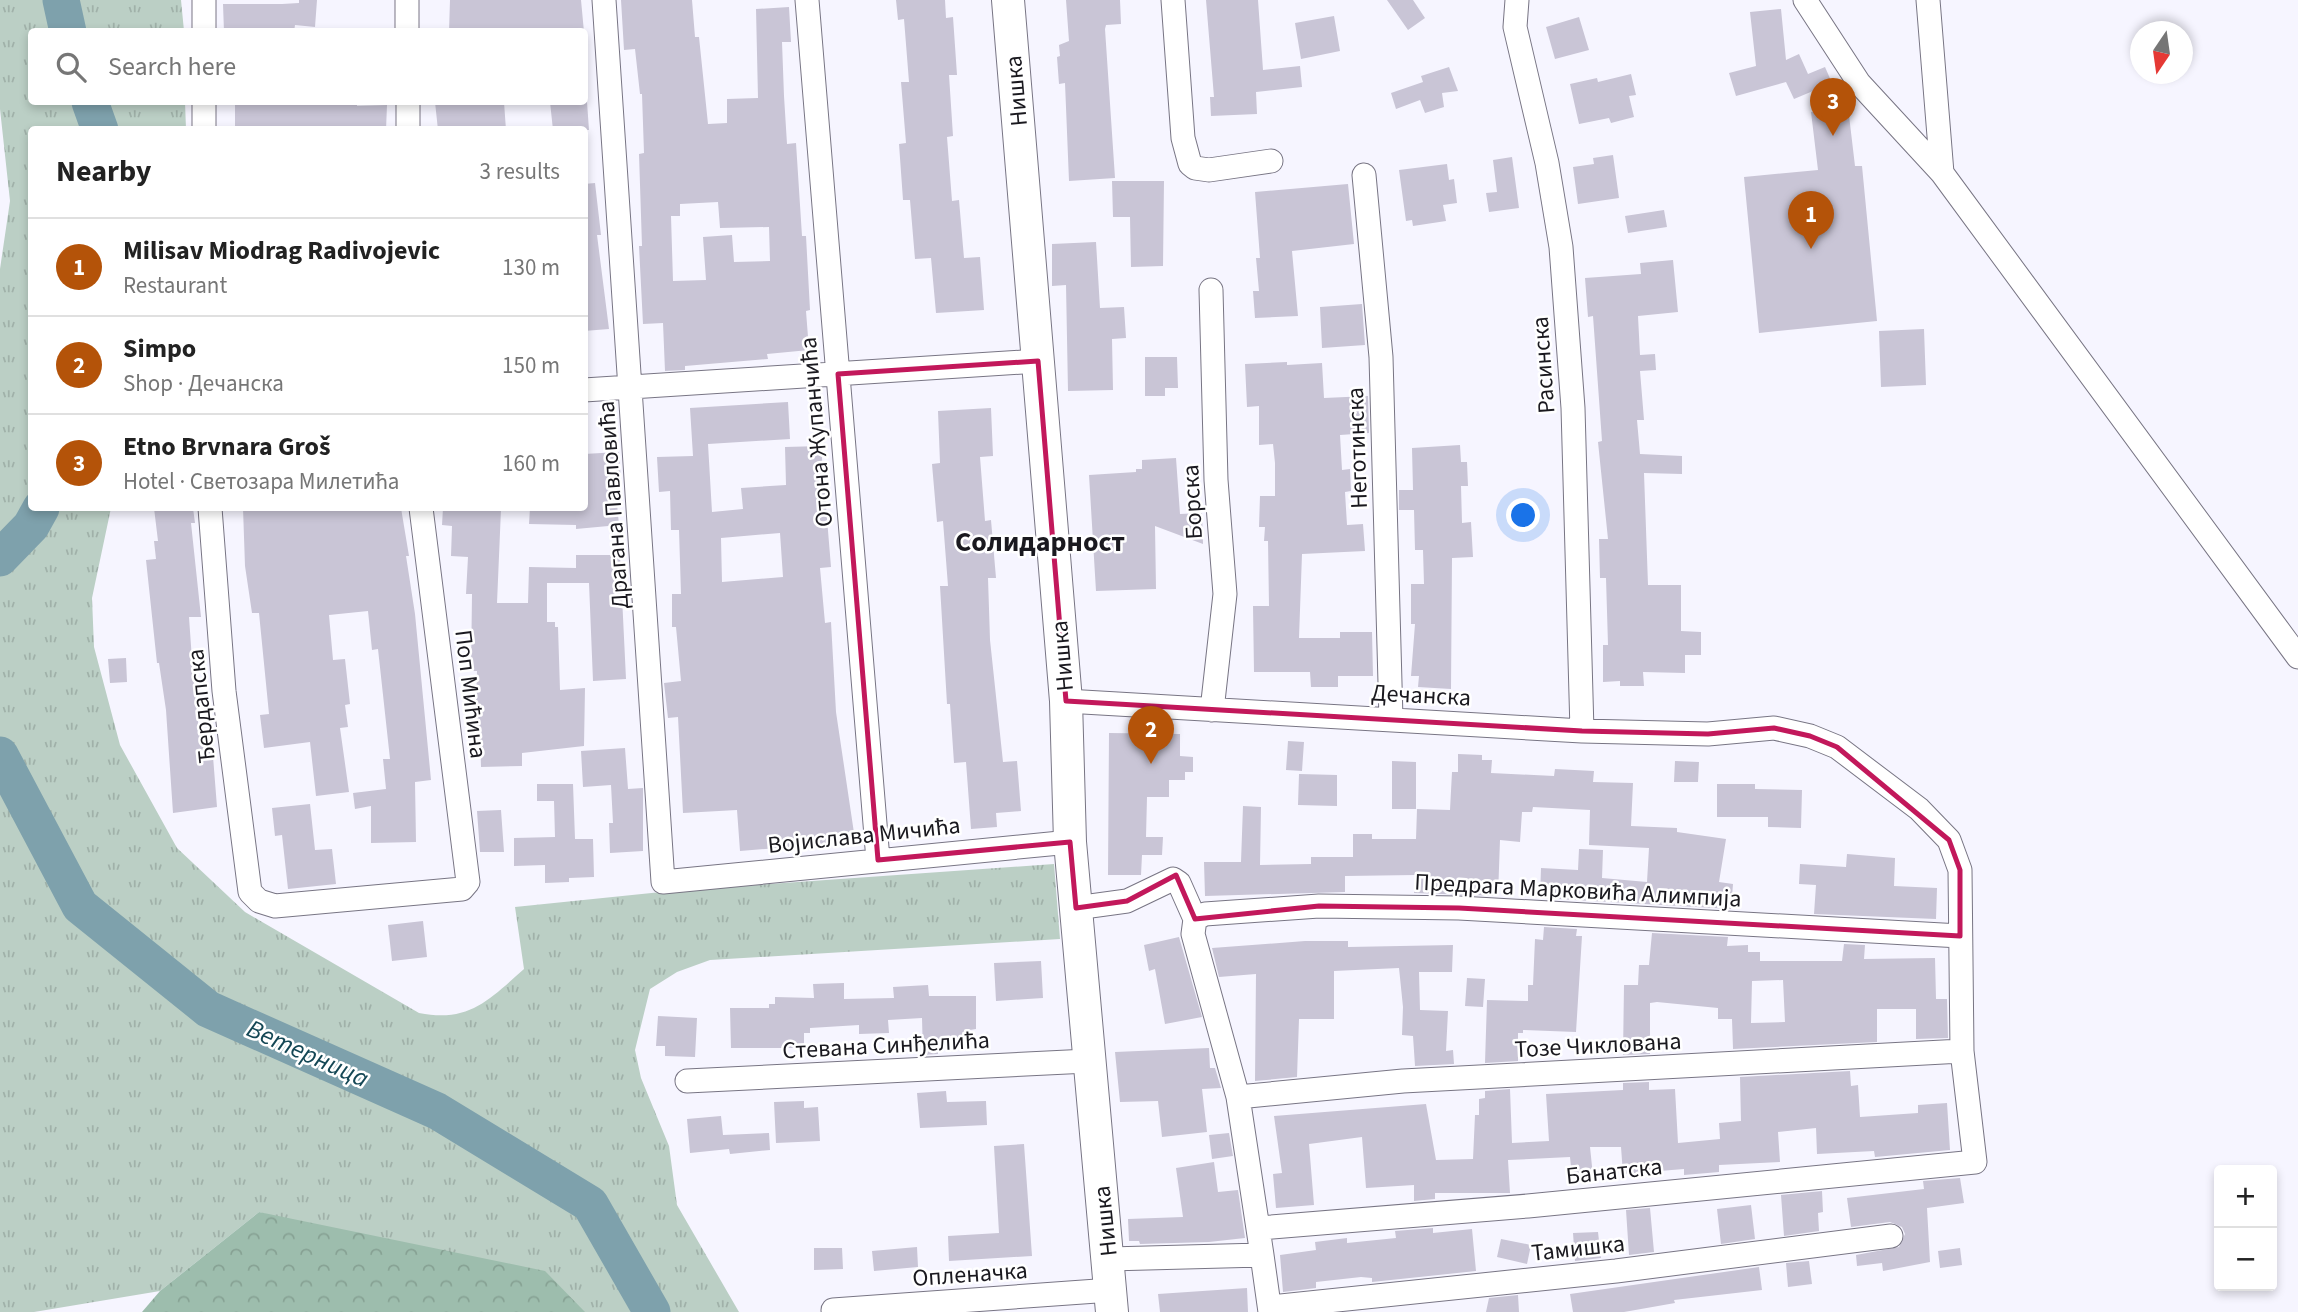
<!DOCTYPE html>
<meta charset="utf-8">
<style>
:root{--surface:#fff;--page:#f2f2f2;--text:#222;--muted:#767676;--line:#e0e0e0;--accent:#b45309}
body{margin:0;font-family:"Source Sans 3",sans-serif;background:var(--page);color:var(--text)}
.controls{position:absolute;right:21px;bottom:21px;display:grid;overflow:hidden;border-radius:7px;box-shadow:0 4px 10px #0003}
.controls button{width:63px;height:63px;display:grid;place-items:center;padding:0;border:0;border-bottom:2px solid var(--line);background:var(--surface);color:var(--text);font:35px sans-serif}
.compass{position:absolute;left:2130px;top:21px;width:63px;height:63px;border-radius:50%;background:var(--surface);box-shadow:0 4px 10px #0003;rotate:193deg}
.you{position:absolute;left:1524px;top:516px;width:24px;height:24px;margin:-18px;border:5px solid #fff;border-radius:50%;background:#1a73e8;box-shadow:0 0 0 10px #1a73e833}
.badge{display:grid;place-items:center;width:46px;height:46px;border-radius:50%;background:var(--accent);color:#fff;font-size:23px;font-weight:700}
.pin{position:absolute;translate:-50% -58px;filter:drop-shadow(0 2px 4px #0008)}
.pin::after{content:'';position:absolute;top:37px;width:24px;height:21px;background:inherit;clip-path:polygon(0 0,100% 0,50% 100%)}
.list{margin:0;padding:0;list-style:none}
h2{display:flex;justify-content:space-between;align-items:center;height:91px;margin:0;padding:0 28px;font-size:30px}
h2 small{font-size:23px;font-weight:400;color:var(--muted)}
.list li{display:grid;grid-template-columns:46px 1fr auto;gap:21px;align-items:center;box-sizing:border-box;height:98px;padding:0 28px;border-top:2px solid var(--line)}
.list b{display:block;font-size:26px;white-space:nowrap}
.list p{margin:0;font-size:23px;white-space:nowrap;color:var(--muted)}
.list em{font-size:23px;font-style:normal;color:var(--muted)}
.icon{flex:none;width:38px;height:38px;fill:none;stroke:currentColor;stroke-width:2;stroke-linecap:round;stroke-linejoin:round}
.map{position:relative;flex:none;width:2298px;height:1312px;overflow:hidden}
.search{position:absolute;background:var(--surface);box-shadow:0 4px 10px #0003;left:28px;top:28px;width:560px;height:77px;display:flex;align-items:center;gap:18px;box-sizing:border-box;padding:0 24px;border-radius:7px;color:var(--muted);font-size:26px}
.panel{position:absolute;background:var(--surface);box-shadow:0 4px 10px #0003;left:28px;top:126px;width:560px;height:385px;border-radius:7px}
.map>svg:first-child{display:block}
.grass{fill:url(#grass-tufts)}
.forest{fill:url(#forest-crowns)}
.lines{fill:none;stroke-linecap:round;stroke-linejoin:round}
.river{stroke:#7ea1ac;stroke-width:37}
.building{fill:#c9c5d6;fill-rule:evenodd}
.minor-casing{stroke:#787584;stroke-width:25}
.secondary-casing{stroke:#787584;stroke-width:34}
.minor{stroke:#fff;stroke-width:23}
.secondary{stroke:#fff;stroke-width:32}
.marked{fill:none;stroke:#c2185b;stroke-width:5;stroke-linejoin:round}
.labels{text-anchor:middle;stroke-width:5;stroke-linejoin:round;paint-order:stroke}
.street-label{font-size:24px;fill:#1a191f;stroke:#fff}
.water-label{font-size:26px;font-style:italic;fill:#144755;stroke:#fff}
.quarter-label{font-size:28px;font-weight:bold;fill:#1a191f;stroke:#fff}
</style>
<div class="map">
<svg width="2298" height="1312" viewBox="0 0 2298 1312">
<defs>
<pattern id="grass-tufts" width="24" height="20" patternUnits="userSpaceOnUse" patternTransform="scale(1.75)"><rect width="24" height="20" fill="#bbcfc5"/><path d="M3 7l-1-3M5 7V3M7 7l1-3M15 17l-1-3M17 17v-4M19 17l1-3" fill="none" stroke="#a0b1a9"/></pattern>
<pattern id="forest-crowns" width="20" height="18" patternUnits="userSpaceOnUse" patternTransform="scale(1.75)"><rect width="20" height="18" fill="#9dbdad"/><path d="M2 6a3 3 0 1 1 6 0M12 15a3 3 0 1 1 6 0" fill="none" stroke="#87a294"/></pattern>
</defs>
<rect width="100%" height="100%" fill="#f6f5ff"/>
<!-- grass -->
<path class="grass" d="M0,0H181L184,31L32,32V102H185L186,129L32,130V508H111L92,598L94,647L120,745L177,848L245,912L419,1013C469,1023 489,1000 524,969L515,907L671,891L1054,864L1060,939L710,960L677,972L650,989L635,1050L641,1078L669,1146L677,1205L739,1312H581L259,1212L160,1291L34,1312H0V269L10,201L0,109Z"/>
<!-- forest -->
<path class="forest" d="M259,1212L545,1271L585,1312H142L160,1291Z"/>
<g class="lines">
<!-- river -->
<path class="river" d="M61,0L68,32
M90,102L100,130
M0,558L31,526L41,508
M0,755L80,906L208,1009L437,1111L590,1204L652,1312"/>
</g>
<!-- building -->
<path class="building" d="M299,0H317L315,27L295,25L294,32H224L223,4H282L299,3Z
M450,0H581L584,32H449Z
M621,0H692L695,37H699L708,124L727,123V99L758,98L756,9L789,7L791,42H782L784,96L787,144L796,143L802,236H806L810,310L806,311L809,350L767,354L768,359L685,366V370L665,371L663,323L643,324L639,246H642L639,154L644,153L642,94H640L635,49L624,50ZM718,202L720,228L769,227L770,261L734,262L732,235L703,237L706,280L673,281L671,216H680V204Z
M896,0H945L946,18L953,17L957,75H949L953,136L947,137L952,201L959,200L964,258L980,257L984,310L936,313L931,258L915,259L910,200H903L899,144L906,143L901,82H909L904,19L898,20Z
M1066,0H1120L1121,24L1106,25L1105,29L1115,178L1069,181L1065,83L1059,84L1057,57L1060,56L1059,45L1069,41Z
M1206,0H1258L1263,70L1300,66L1302,87L1256,92L1257,114L1211,116L1210,97H1214Z
M1387,0H1413L1425,18L1408,30Z
M1781,9L1786,60L1799,54L1808,74L1825,67L1832,83L1794,99L1786,82L1736,96L1729,73L1756,66L1750,12Z
M1334,16L1340,51L1301,59L1295,23Z
M1579,17L1589,50L1555,59L1546,27Z
M1449,67L1458,91L1442,93L1444,107L1425,113L1420,100L1396,109L1391,93L1423,82L1421,76Z
M1631,74L1636,95L1629,96L1634,117L1611,123L1609,118L1579,124L1570,84L1597,78L1598,82Z
M235,102H299L329,105V102H357V106L387,105L386,130H235Z
M435,102H504L506,130H438Z
M550,102H587L589,130H553Z
M1848,107L1855,166H1862L1877,321L1759,333L1744,177L1818,170L1811,112Z
M1613,155L1619,198L1578,204L1573,167L1594,164L1593,158Z
M1512,157L1519,208L1489,212L1486,193L1497,192L1493,160Z
M1447,164L1449,180L1454,179L1457,203L1443,205L1446,221L1413,226L1412,220L1406,221L1399,170Z
M1112,181H1164L1163,266L1131,267L1130,217H1113Z
M595,183L601,235H597L609,329L584,331V184Z
M1348,184L1354,244L1292,251L1298,316L1255,318L1253,291H1259L1256,258H1260L1255,192Z
M1664,210L1667,227L1628,233L1625,216Z
M1096,242L1100,308L1124,307L1126,338L1112,339L1113,390L1068,391L1066,285L1052,286V244Z
M1673,260L1678,312L1638,316L1640,355L1655,354L1656,370L1640,371L1644,420H1637L1640,454L1682,456V474L1644,473L1648,585H1681V631L1701,632V655H1685V673L1643,672L1644,686H1620V681L1603,682V645H1608L1606,578H1600L1599,539H1608L1598,442L1602,441L1593,316L1588,317L1585,278L1641,274L1640,263Z
M1362,304L1365,345L1322,348L1320,307Z
M1924,329L1926,385L1881,387L1879,331Z
M1145,357H1177L1178,388H1165V396H1145Z
M1287,362V365L1322,363L1324,398L1368,396L1369,433L1340,435L1342,470L1350,469L1351,491L1345,492L1347,525L1363,524L1365,551L1302,554L1299,638H1340V632H1372L1373,676H1338V687H1311L1310,672H1254L1253,606H1269L1268,541H1264L1265,527H1259L1260,496H1275V463L1273,444L1259,445V406L1247,407L1245,364Z
M788,402L790,439L708,444L712,512L743,509L741,488L786,485L785,447L821,446L831,567L820,568L825,623L831,622L836,712L854,833L828,835L829,844L740,851L737,810L683,813L678,717L668,718L664,683L681,681L676,627H672V594H681L679,530H671L670,491L659,492L657,457L693,456L690,408ZM780,533L783,577L722,582L721,538Z
M991,408L993,456L980,457L985,521L991,520L996,578H988L990,640L1003,762L1017,761L1021,811L996,813L997,827L971,829L966,762L954,763L950,704H947L940,586H948L943,521L937,522L932,464L940,463L938,411Z
M1460,445L1461,462H1467L1468,486H1461L1462,523L1471,522L1473,557L1452,558L1451,689L1418,687L1419,676H1411L1415,624H1411V584H1424L1423,550H1415L1414,510H1399V490H1413L1412,448Z
M619,452L621,482H615L619,525L576,529V525L529,524L530,508H584V454Z
M1176,458L1180,514L1202,513L1203,544L1155,526L1156,589L1096,591L1089,475L1136,472V469H1142V460Z
M154,508H193L195,523H191L201,617H189L192,660L199,732L211,731L217,807L173,813L166,710L159,663H157L146,560L156,559L154,541H158Z
M243,508H401L409,556H406L415,614L431,780L415,782L416,842L371,843V806L355,809L353,793L386,789L383,759H390L378,649L372,650L368,611L329,615L333,660L345,659L350,704L345,705L348,727L340,728L349,792L316,796L310,742L264,748L260,715L269,714L259,613H252L245,566Z
M443,508L501,509L497,603H528L529,567L576,568V555H620L626,679L593,681L589,583H547V622H555V627H558L560,690L585,688L584,746L522,753V766L481,767L480,729H475L477,671H471L472,594H466L468,557L451,556L452,526L442,525Z
M126,658L127,682L110,683L108,659Z
M1109,733L1180,734V756L1193,757V772H1185V780H1169V797H1147L1146,837H1163L1162,855H1142L1141,875H1108Z
M1288,741L1304,742L1302,771L1286,770Z
M625,748L628,789L643,788V851L610,853L609,823H613L611,785L583,787L581,751Z
M1458,754L1482,755V760H1492L1491,773L1554,776L1555,769L1594,771L1593,782L1633,783L1631,826L1677,828V832L1726,839L1719,882L1733,884L1731,909L1540,898L1541,868L1578,870L1579,849L1603,850L1602,878L1647,882L1649,848L1589,845L1590,810L1533,807L1532,812H1522L1520,842L1500,840L1498,896L1414,893L1415,875L1345,876V892L1205,896L1204,862H1241L1243,806L1261,807L1260,865L1311,864V857H1353V834H1372V839H1416L1417,809L1450,810L1452,772H1458Z
M1392,761L1416,762V809H1392Z
M1675,761L1699,762L1698,782H1674Z
M1299,774L1337,775V806L1298,805Z
M537,784H573L575,839H593L594,877L569,878V882L545,883V865L514,866V838L555,837L554,801H537Z
M1717,784H1755V789L1802,790L1801,828L1768,827V817H1717Z
M310,804L315,850L332,849L336,884L288,889L282,835L275,836L272,808Z
M501,810L504,852H480L477,811Z
M1847,854L1895,858L1894,886L1937,888L1936,919L1814,914L1816,885L1799,884L1800,864L1846,867Z
M423,921L427,957L392,961L388,925Z
M1544,927L1577,929L1576,936H1582L1576,1032L1523,1030V1033H1518V1061L1485,1063L1487,1000L1528,1001V985H1533L1535,939L1543,940Z
M1652,933L1728,937L1727,946L1748,945V952H1760V961H1842L1844,944L1865,945L1864,959L1935,958L1936,999H1947L1948,1038L1916,1039V1009H1877V1042L1733,1049L1732,1019H1718V1008L1657,1002L1650,1003V1054L1623,1055L1624,985H1638L1639,965H1649ZM1783,980L1785,1022L1751,1023L1752,981Z
M1179,937L1202,1017L1165,1024L1155,969L1149,971L1144,945Z
M1305,941H1348V947L1453,945L1452,972H1419L1420,1010L1448,1011L1446,1051L1453,1050L1454,1064L1415,1066L1413,1036L1402,1035L1403,1007L1399,968L1334,971V1019H1299L1297,1077L1255,1081L1256,974L1219,977L1212,948Z
M1041,961L1043,998L996,1001L994,963Z
M1467,978L1485,979L1483,1007L1465,1006Z
M844,983V999L894,998L893,987L928,985L929,996H976V1029L970,1030L971,1043H938V1054L923,1055L922,1018L888,1020L889,1033L859,1034V1025L810,1028V1033H804V1048H731L730,1008H769V1004H775V997L814,998L813,984Z
M658,1016L697,1018L695,1057L665,1056V1046H656Z
M1209,1048L1210,1068H1215L1221,1088L1202,1089L1207,1132L1162,1137L1158,1101L1120,1102L1115,1052Z
M1850,1071L1851,1086L1858,1085L1860,1117L1918,1113V1105L1947,1103L1950,1150L1875,1157L1874,1151L1817,1154L1816,1128L1778,1132L1780,1162L1719,1165V1172L1684,1175V1169L1623,1174L1621,1147H1590L1593,1176L1572,1178L1570,1157L1508,1160L1510,1193H1435V1199L1414,1201V1185L1366,1188L1362,1137L1309,1144L1314,1205L1276,1208L1273,1174L1282,1173L1274,1116L1426,1104L1436,1160L1473,1159L1475,1115H1479V1099L1485,1098V1091L1510,1089L1512,1143L1549,1141L1546,1094L1623,1090V1083L1649,1082V1090L1675,1089L1678,1143L1720,1139L1719,1123L1741,1121L1740,1077Z
M946,1091L947,1102L986,1101L987,1125L920,1128L917,1093Z
M804,1101V1108L818,1107L820,1141L776,1143L774,1102Z
M721,1116L723,1135L769,1133L770,1150L730,1154L729,1149L690,1153L687,1119Z
M1229,1133L1233,1156L1212,1159L1209,1135Z
M1024,1144L1032,1256L949,1261L948,1236L999,1233L994,1146Z
M1214,1162L1218,1192L1238,1190L1245,1238L1209,1242L1140,1244L1139,1241H1129L1128,1219L1183,1217L1176,1168Z
M1960,1178L1964,1203L1927,1208L1930,1262L1883,1271L1882,1263L1857,1266L1856,1255L1899,1247L1905,1234L1902,1227L1890,1222L1851,1227L1847,1198L1924,1189L1923,1181Z
M1822,1191L1823,1212L1818,1213L1819,1231L1784,1236L1781,1195Z
M1751,1205L1755,1239L1721,1244L1717,1209Z
M1650,1208L1654,1252L1629,1255L1626,1210Z
M1433,1228V1233L1472,1229L1476,1271L1372,1282V1278L1361,1277L1316,1282V1288L1283,1292L1280,1255L1316,1250L1315,1242L1347,1238V1243L1396,1238L1395,1231Z
M1598,1232L1601,1258L1575,1261L1573,1233Z
M1501,1239L1531,1245L1527,1264L1497,1257Z
M917,1247L918,1267L874,1271L872,1251Z
M814,1248H842L843,1269L814,1270Z
M1960,1248L1962,1265L1940,1268L1938,1251Z
M1809,1261L1812,1284L1788,1287L1786,1263Z
M1759,1267L1762,1290L1674,1300L1675,1303L1624,1312H1573L1570,1294Z
M1247,1288L1248,1312H1160L1158,1294Z
M1518,1295L1519,1312H1486L1489,1298Z"/>
<g class="lines">
<!-- minor casing -->
<g class="minor-casing">
<path id="minor" d="M204,0V32
M407,0V32
M604,0L663,882L1070,842
M807,0L878,860
M1173,0L1183,138L1190,164L1195,168L1209,170L1271,161
M1517,0L1515,27L1547,163L1561,247L1573,408L1582,731
M1805,0L1859,83L1942,173L1928,0
M408,102V130
M204,130V102
M1942,173L2298,657
M1364,175L1381,357L1391,719
M1211,290L1216,480L1225,594L1212,710
M584,390L1038,361
M210,508L224,691L250,892L259,901L275,906L462,889L468,882L421,508
M1066,701L1582,731L1708,734L1774,728L1810,736L1837,747L1919,809L1949,840L1960,870L1962,1051L1975,1162L1528,1206L1259,1228
M1076,908L1127,901L1173,879L1179,883L1195,919
M687,1081L1088,1061
M1238,1097L1403,1081L1962,1051
M1262,1255L1270,1312
M1109,1259L1262,1255L1238,1097L1193,934L1195,919L1205,914L1319,906L1459,908L1960,936
M1270,1307L1616,1271L1891,1236
M833,1310L1111,1290"/>
</g>
<!-- secondary casing -->
<g class="secondary-casing">
<path id="secondary" d="M1008,0L1066,701L1070,842L1112,1312"/>
</g>
<!-- minor -->
<use href="#minor" class="minor"/>
<!-- secondary -->
<use href="#secondary" class="secondary"/>
</g>
<!-- marked area -->
<path class="marked" d="M1038,361L1066,701L1582,731L1708,734L1774,728L1810,736L1837,747L1949,840L1960,870V936L1459,908L1319,906L1195,919L1176,875L1127,901L1076,908L1070,842L878,860L838,374Z"/>
<g class="labels">
<!-- street labels -->
<g class="street-label">
<text transform="translate(1016 91) rotate(-95)" y="8">Нишка</text>
<text transform="translate(1543 365) rotate(-94)" y="8">Расинска</text>
<text transform="translate(816 432) rotate(-95)" y="8">Отона Жупанчића</text>
<text transform="translate(1357 448) rotate(-92)" y="8">Неготинска</text>
<text transform="translate(1192 502) rotate(-93)" y="8">Борска</text>
<text transform="translate(613 505) rotate(-94)" y="8">Драгана Павловића</text>
<text transform="translate(1062 656) rotate(-95)" y="8">Нишка</text>
<text transform="translate(471 694) rotate(83)" y="8">Поп Мићина</text>
<text transform="translate(1421 695) rotate(3)" y="8">Дечанска</text>
<text transform="translate(201 706) rotate(-96)" y="8">Ђердапска</text>
<text transform="translate(864 835) rotate(-6)" y="8">Војислава Мичића</text>
<text transform="translate(1578 890) rotate(3)" y="8">Предрага Марковића Алимпија</text>
<text transform="translate(886 1045) rotate(-3)" y="8">Стевана Синђелића</text>
<text transform="translate(1598 1045) rotate(-3)" y="8">Тозе Чиклована</text>
<text transform="translate(1614 1171) rotate(-6)" y="8">Банатска</text>
<text transform="translate(1105 1221) rotate(-96)" y="8">Нишка</text>
<text transform="translate(1578 1248) rotate(-6)" y="8">Тамишка</text>
<text transform="translate(970 1274) rotate(-4)" y="8">Опленачка</text>
</g>
<!-- water labels -->
<g class="water-label">
<text transform="translate(308 1053) rotate(24)" y="9">Ветерница</text>
</g>
<!-- quarter labels -->
<g class="quarter-label">
<text x="1040" y="551">Солидарност</text>
</g>
</g>
</svg>
<div class="controls">
<button>+</button>
<button>−</button>
</div>
<svg class="compass" viewBox="-18 -18 36 36"><path d="M0-13l5 13h-10z" fill="#e53935"/><path d="M0 13l5-13h-10z" fill="#767676"/></svg>
<div class="you"></div>
<div class="pin badge" style="left:1811px;top:249px">1</div>
<div class="pin badge" style="left:1151px;top:764px">2</div>
<div class="pin badge" style="left:1833px;top:136px">3</div>
<div class="search"><svg class="icon" aria-label="search" viewBox="0 0 24 24"><circle cx="10" cy="10" r="6"/><path d="M15 15l6 6"/></svg>Search here</div>
<section class="panel">
<h2>Nearby<small>3 results</small></h2>
<ul class="list">
<li><span class="badge">1</span><div><b>Milisav Miodrag Radivojevic</b><p>Restaurant</p></div><em>130 m</em></li>
<li><span class="badge">2</span><div><b>Simpo</b><p>Shop · Дечанска</p></div><em>150 m</em></li>
<li><span class="badge">3</span><div><b>Etno Brvnara Groš</b><p>Hotel · Светозара Милетића</p></div><em>160 m</em></li>
</ul>
</section>
</div>
